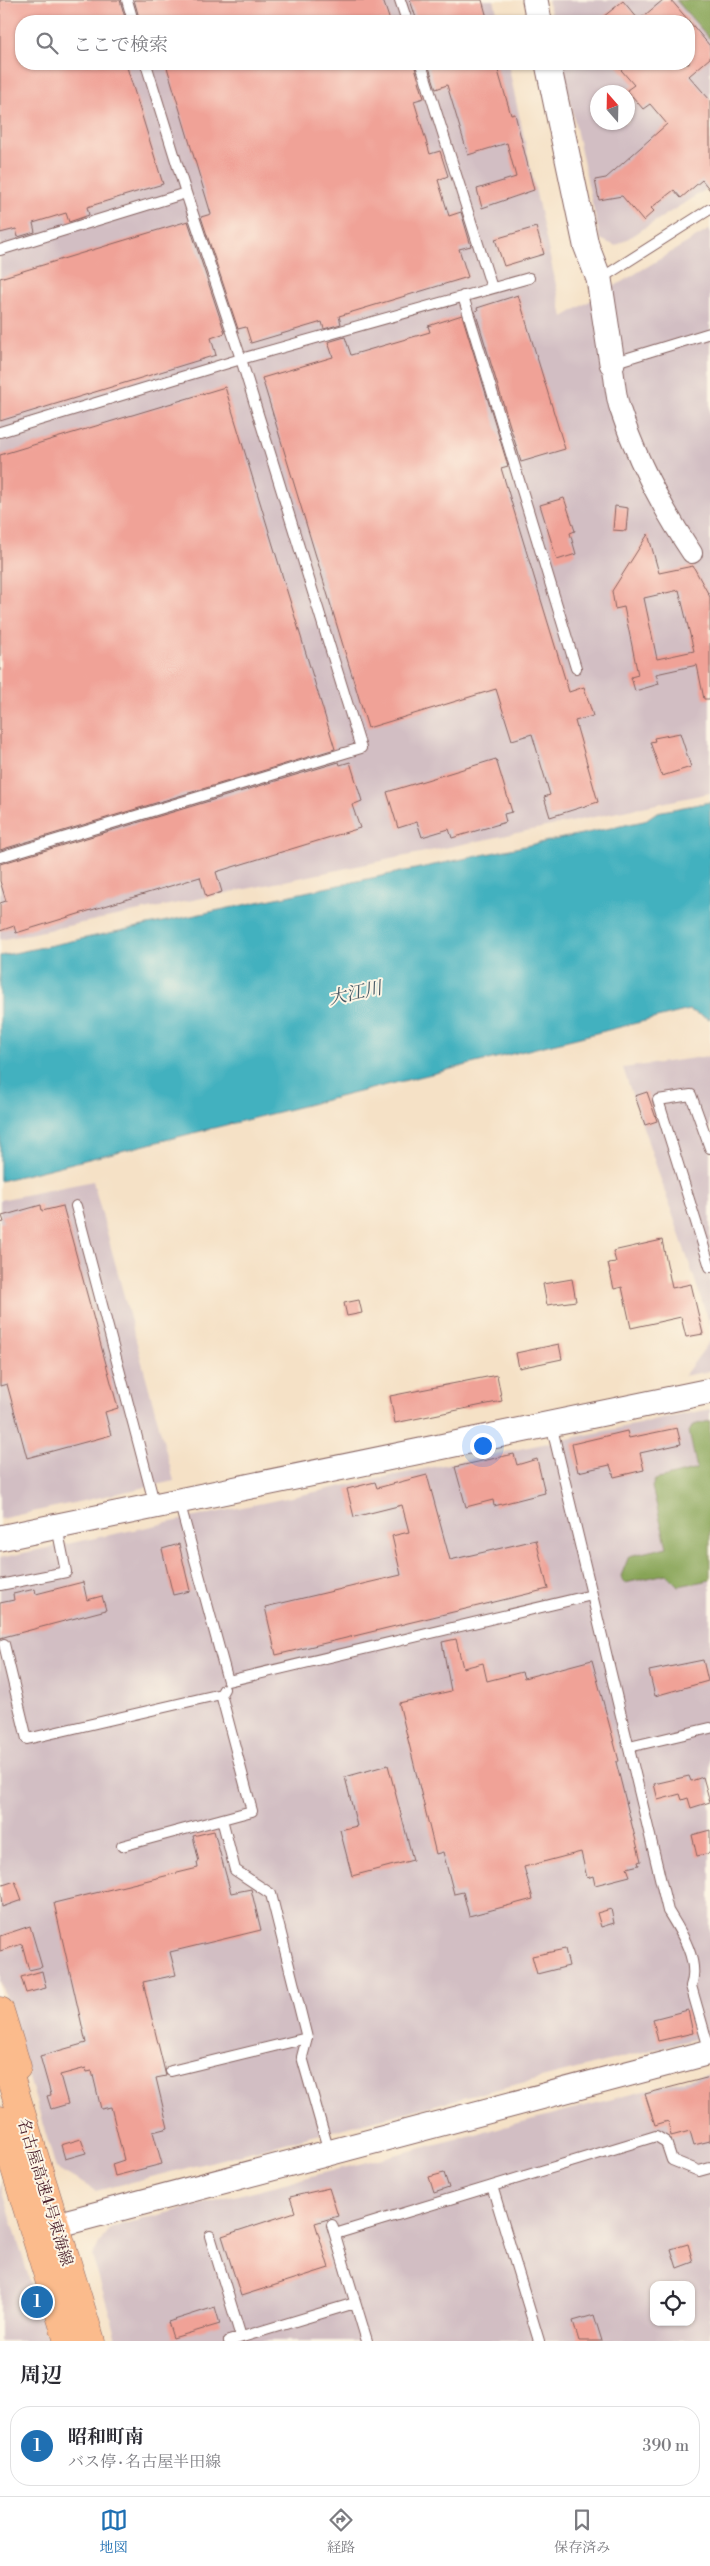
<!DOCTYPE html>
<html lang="ja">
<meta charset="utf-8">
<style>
:root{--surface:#fff;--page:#f2f2f3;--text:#2b2b33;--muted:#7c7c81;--line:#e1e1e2;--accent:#1f6fb2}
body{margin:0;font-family:"Libre Bodoni","Noto Serif JP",serif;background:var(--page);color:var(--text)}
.controls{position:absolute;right:15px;bottom:15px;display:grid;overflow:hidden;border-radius:10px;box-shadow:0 1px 4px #0004}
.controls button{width:45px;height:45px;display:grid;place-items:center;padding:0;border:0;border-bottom:1px solid var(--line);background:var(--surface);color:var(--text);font:25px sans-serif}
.compass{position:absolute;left:590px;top:85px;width:45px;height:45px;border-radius:50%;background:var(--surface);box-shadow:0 1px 4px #0004;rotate:340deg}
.you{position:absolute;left:482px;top:1445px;width:18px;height:18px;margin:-12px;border:4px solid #fff;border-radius:50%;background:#1a73e8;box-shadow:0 0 0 8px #1a73e833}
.badge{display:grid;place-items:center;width:32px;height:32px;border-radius:50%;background:var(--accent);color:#fff;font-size:16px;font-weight:700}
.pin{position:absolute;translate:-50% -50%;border:2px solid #fff;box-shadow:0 1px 5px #0006}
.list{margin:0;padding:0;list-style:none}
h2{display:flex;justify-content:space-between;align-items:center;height:65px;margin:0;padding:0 20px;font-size:21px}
h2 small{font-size:16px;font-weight:400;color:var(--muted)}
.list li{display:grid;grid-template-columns:32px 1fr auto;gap:15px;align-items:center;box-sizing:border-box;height:80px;margin:0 10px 10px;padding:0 10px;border:1px solid var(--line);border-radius:20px}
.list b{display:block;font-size:19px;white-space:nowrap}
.list p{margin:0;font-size:16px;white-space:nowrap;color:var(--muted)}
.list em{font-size:16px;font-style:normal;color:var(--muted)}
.icon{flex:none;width:28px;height:28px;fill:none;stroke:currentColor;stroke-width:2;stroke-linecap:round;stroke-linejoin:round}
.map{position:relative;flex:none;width:710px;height:2341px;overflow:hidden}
.search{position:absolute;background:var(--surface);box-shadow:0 1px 4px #0004;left:15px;right:15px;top:15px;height:55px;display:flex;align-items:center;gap:12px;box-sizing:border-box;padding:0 18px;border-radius:20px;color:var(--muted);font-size:19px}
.sheet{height:155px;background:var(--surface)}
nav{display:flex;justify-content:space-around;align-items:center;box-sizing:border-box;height:70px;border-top:1px solid var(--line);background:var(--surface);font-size:14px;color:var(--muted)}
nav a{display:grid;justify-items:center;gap:2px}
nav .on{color:var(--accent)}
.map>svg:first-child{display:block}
.industrial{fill:#d2bec3;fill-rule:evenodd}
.forest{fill:#87a456;stroke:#686240}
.water{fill:#43b1bf;stroke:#466875}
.building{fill:#f0a297;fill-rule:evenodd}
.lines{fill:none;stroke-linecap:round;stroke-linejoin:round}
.service-casing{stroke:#866361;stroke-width:12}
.minor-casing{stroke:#866361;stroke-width:22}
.tertiary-casing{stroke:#866361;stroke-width:27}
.primary-casing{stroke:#866361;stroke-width:29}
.motorway-casing{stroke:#866361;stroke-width:29}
.service{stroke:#fff;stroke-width:10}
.minor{stroke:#fff;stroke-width:20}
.tertiary{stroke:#fff;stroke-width:25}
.primary{stroke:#fbbb8c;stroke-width:28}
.motorway{stroke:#fbbb8c;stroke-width:28}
.labels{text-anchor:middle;stroke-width:4;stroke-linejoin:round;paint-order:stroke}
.street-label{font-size:16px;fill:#4a1f2b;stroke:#fcf5e5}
.water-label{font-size:18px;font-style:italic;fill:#475966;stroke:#fcf5e5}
</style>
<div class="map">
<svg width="710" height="2341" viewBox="0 0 710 2341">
<rect width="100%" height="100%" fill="#fcf5e5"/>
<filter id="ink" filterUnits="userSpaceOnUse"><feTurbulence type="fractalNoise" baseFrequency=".02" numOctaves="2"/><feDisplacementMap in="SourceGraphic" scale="10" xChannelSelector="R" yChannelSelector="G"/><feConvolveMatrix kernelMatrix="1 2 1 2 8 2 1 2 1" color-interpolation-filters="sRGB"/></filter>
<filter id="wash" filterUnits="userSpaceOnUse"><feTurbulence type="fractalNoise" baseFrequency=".0096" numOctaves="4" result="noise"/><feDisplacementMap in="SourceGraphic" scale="20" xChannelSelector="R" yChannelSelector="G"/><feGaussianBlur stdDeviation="1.12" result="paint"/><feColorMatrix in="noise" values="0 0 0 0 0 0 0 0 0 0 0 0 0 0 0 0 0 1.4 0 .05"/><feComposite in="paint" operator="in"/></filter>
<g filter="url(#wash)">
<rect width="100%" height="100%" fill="#f5e1c6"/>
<!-- industrial -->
<path class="industrial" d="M0,0H494L499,21H21V64H508L563,317L710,229V793L0,940Z
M548,0H710V187L616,246L600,239L562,64H689V21H553ZM598,92H628V122H598Z
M710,1056V1325L623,1068Z
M93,1181L174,1481L0,1519V1200Z
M710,1341V1371L684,1376Z
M710,1409V2035L96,2191L56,2168L0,1981V1558Z
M710,2074V2341H118L92,2256L109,2228ZM654,2285H691V2322H654Z
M0,2182L48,2341H0Z"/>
<!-- forest -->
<path class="forest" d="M676,0H710V39Z
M710,1421V1580L678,1586L666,1574L625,1583L621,1576L629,1556L667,1547L652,1487L655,1480L697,1469L689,1432L693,1425Z"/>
<!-- water -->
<path class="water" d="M710,802V1019L689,1010L0,1181V956L644,821L657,812Z"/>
<g id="blocks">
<!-- building -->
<path class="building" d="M0,0H120L126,21H21V64H126L163,184L87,207L89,215L69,222L66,213L33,223L35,232L18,237L16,229L0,233Z
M134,0H383L390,21H140Z
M410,0H482L488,21H417Z
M663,0H671L689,21H598L623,1L639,20Z
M689,21L710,46V58L689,76L710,100V190L702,180L681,198L674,190L651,208L654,211L643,221L622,196L599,200L595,180L606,178L667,124L650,104L643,109L627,90L634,85L616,64H689Z
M166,64H414L424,98L414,101L430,154L440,151L448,176L438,180L449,216L461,212L471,246L459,249L468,277L339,316L341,324L324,329L322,322L251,343L246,327L238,329L201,217L211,214Z
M428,64H496L511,115L515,114L534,190L482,208L477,189L516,177L507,143L468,155L447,85L436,89Z
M188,221L225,333L211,338L216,355L0,421V278Z
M536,227L544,254L504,266L495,239Z
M518,295L565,449L521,462L475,311L478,310L477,308Z
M462,315L508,466L501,468L569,692L584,687L593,716L575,721L598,802L550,817L544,797L550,795L532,734L512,740L496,689L368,728L262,378L333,357L328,342L345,337L351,355L430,332L428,326Z
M225,387L335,749L0,850V455Z
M564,498L575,531L570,533L576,554L557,560L540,505Z
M615,506L628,508L626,531L613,530Z
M648,534L659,573L693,566L710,597V699H704L697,665L656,674L659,684L635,691L631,677L638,675L624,607L615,609L612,591ZM679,590L694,651L657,659L644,598Z
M680,733L691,767L662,776L650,742L655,741L654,738Z
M496,759L512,812L504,814L506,822L452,838L449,829L422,837L417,822L398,828L387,792Z
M339,762L340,765L350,762L362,801L352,805L360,828L216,872L222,892L206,897L200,877L16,933L14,926L0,931V903L6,901L0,881V864Z
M647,1092L657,1121L645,1125L635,1096Z
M41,1205L42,1211L63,1206L118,1408L105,1412L111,1435L27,1458L7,1384L0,1386V1223L4,1222L2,1216Z
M662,1240L672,1288L691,1284L703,1334L686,1337L681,1317L631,1328L622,1287L614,1289L608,1263L616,1262L613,1251Z
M572,1279L576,1301L547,1305L543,1284Z
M359,1300L362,1313L347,1316L344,1303Z
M559,1344L562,1359L519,1368L516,1353Z
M497,1375L502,1401L395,1423L390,1396Z
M677,1428L681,1444L640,1453L644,1470L614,1477L610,1465L578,1472L572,1444L627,1431L629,1438Z
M514,1454L517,1465L537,1459L545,1493L494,1506L493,1500L466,1507L455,1467Z
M427,1475L450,1560L536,1540L548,1589L276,1655L265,1607L401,1575L392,1536L409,1532L402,1505L354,1517L347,1489L375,1482L377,1488Z
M179,1544L190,1591L173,1595L162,1549Z
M83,1582L87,1600L102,1596L106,1610L0,1638V1603L14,1600L13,1594L35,1589L36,1594Z
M456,1639L463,1668L483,1663L487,1681L522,1672L524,1678L592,1660L619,1761L616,1762L641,1861L638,1862L639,1865L627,1868L630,1876L595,1885L593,1876L587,1878L581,1852L524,1867L533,1899L469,1916L463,1892L454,1894L443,1852L436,1854L399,1703L451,1691L442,1642Z
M703,1660L708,1681L655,1696L649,1671Z
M388,1765L413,1860L352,1876L340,1830L357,1826L345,1777Z
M689,1776L691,1781L703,1777L710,1802L691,1808L688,1798L682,1800L680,1794L658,1800L654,1784Z
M710,1830V1853L697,1856L692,1835Z
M214,1831L231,1893L251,1889L261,1930L170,1952L176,1975L143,1982L166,2076L156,2078L168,2128L153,2132L162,2164L115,2176L112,2164L124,2160L111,2107L101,2109L92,2071L87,2072L86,2068L60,2075L68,2104L51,2109L47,2096L51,2095L40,2056L86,2043L54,1903L198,1868L197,1862H199L193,1836Z
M15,1881L22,1900L2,1907L0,1886Z
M611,1909L614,1923L601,1927L597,1913Z
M30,1926L42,1967L29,1970L22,1944L0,1951V1936Z
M565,1949L569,1966L537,1974L532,1956Z
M42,1971L46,1988L26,1993L21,1977Z
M688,2010L693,2033L658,2041L653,2019Z
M710,2077V2141L694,2145L690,2131L671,2136L668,2121L655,2125L645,2094Z
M81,2139L86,2153L65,2159L61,2145Z
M444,2173L449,2188L434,2193L429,2177Z
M329,2188L338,2216L315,2223L329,2268L241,2296L222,2236L295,2212L290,2197Z
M688,2244L693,2262L677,2268L671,2249Z
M215,2307L220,2324L173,2338L168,2322Z
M594,2315L602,2341H579L573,2321Z"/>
</g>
</g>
<g filter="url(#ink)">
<use href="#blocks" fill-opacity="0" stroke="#866361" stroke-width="1"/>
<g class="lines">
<!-- service casing -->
<g class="service-casing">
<path id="service" d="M127,0L133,21
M400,0L407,21
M421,64L492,288
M0,250L186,193
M600,279L710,209
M463,296L576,668
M612,363L710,333
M0,432L241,359L529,278
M0,857L361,748L241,359L186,193L146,64
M710,1148L691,1095L658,1100L710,1267
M76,1206L155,1506
M551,1424L668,1911C681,1932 700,1961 691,1986L710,2052
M179,1501L228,1681L592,1595
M0,1585L66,1572L57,1527
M4,1644L27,1739L221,1694
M629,1747L710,1728
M222,1819L235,1870L271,1894L307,2038L302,2057L329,2152
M122,1846L252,1811L221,1694L224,1689
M171,2071L307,2038
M492,2186L539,2341
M332,2225L367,2341
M335,2234L656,2136L666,2142L672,2160L699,2171L710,2168
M210,2236L241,2337
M229,2341L355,2303"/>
</g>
<!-- minor casing -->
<g class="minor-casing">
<path id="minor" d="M612,363C615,378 615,395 620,409C637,461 662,508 692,553"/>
</g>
<!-- tertiary casing -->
<g class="tertiary-casing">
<path id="tertiary" d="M535,0L539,21
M548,64L586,245L599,279L612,363
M0,1538L710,1391
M64,2223L710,2052"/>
</g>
<!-- primary casing -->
<g class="primary-casing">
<path id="primary" d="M0,2011L17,2067"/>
</g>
<!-- motorway casing -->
<g class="motorway-casing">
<path id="motorway" d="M0,2044L91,2341
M0,2120L68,2341"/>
</g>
<!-- service -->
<use href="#service" class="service"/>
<!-- minor -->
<use href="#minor" class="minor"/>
<!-- tertiary -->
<use href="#tertiary" class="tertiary"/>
<!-- primary -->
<use href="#primary" class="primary"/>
<!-- motorway -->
<use href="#motorway" class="motorway"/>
</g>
</g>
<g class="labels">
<!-- street labels -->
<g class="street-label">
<text transform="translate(46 2192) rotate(73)" y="6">名古屋高速4号東海線</text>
</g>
<!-- water labels -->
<g class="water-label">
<text transform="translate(355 993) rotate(-12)" y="6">大江川</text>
</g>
</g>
</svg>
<div class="controls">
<button><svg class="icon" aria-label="locate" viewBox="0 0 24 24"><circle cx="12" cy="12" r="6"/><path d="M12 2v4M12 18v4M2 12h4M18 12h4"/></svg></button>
</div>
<svg class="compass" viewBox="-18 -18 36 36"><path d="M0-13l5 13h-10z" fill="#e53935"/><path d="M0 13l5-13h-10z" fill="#7c7c81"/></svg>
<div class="you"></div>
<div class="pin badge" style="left:37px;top:2302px">1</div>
<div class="search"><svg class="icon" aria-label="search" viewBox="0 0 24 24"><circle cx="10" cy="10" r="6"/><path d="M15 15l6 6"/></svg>ここで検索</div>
</div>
<section class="sheet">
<h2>周辺<small></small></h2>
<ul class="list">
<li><span class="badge">1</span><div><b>昭和町南</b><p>バス停 · 名古屋半田線</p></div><em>390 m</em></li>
</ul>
</section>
<nav>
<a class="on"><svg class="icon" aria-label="map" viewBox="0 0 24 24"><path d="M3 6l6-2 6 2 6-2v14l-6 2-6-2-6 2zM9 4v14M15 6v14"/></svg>地図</a>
<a><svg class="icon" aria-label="directions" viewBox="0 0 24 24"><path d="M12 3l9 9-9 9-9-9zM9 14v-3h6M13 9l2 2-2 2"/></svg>経路</a>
<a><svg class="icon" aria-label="saved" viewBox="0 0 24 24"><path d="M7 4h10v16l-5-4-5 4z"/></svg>保存済み</a>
</nav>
